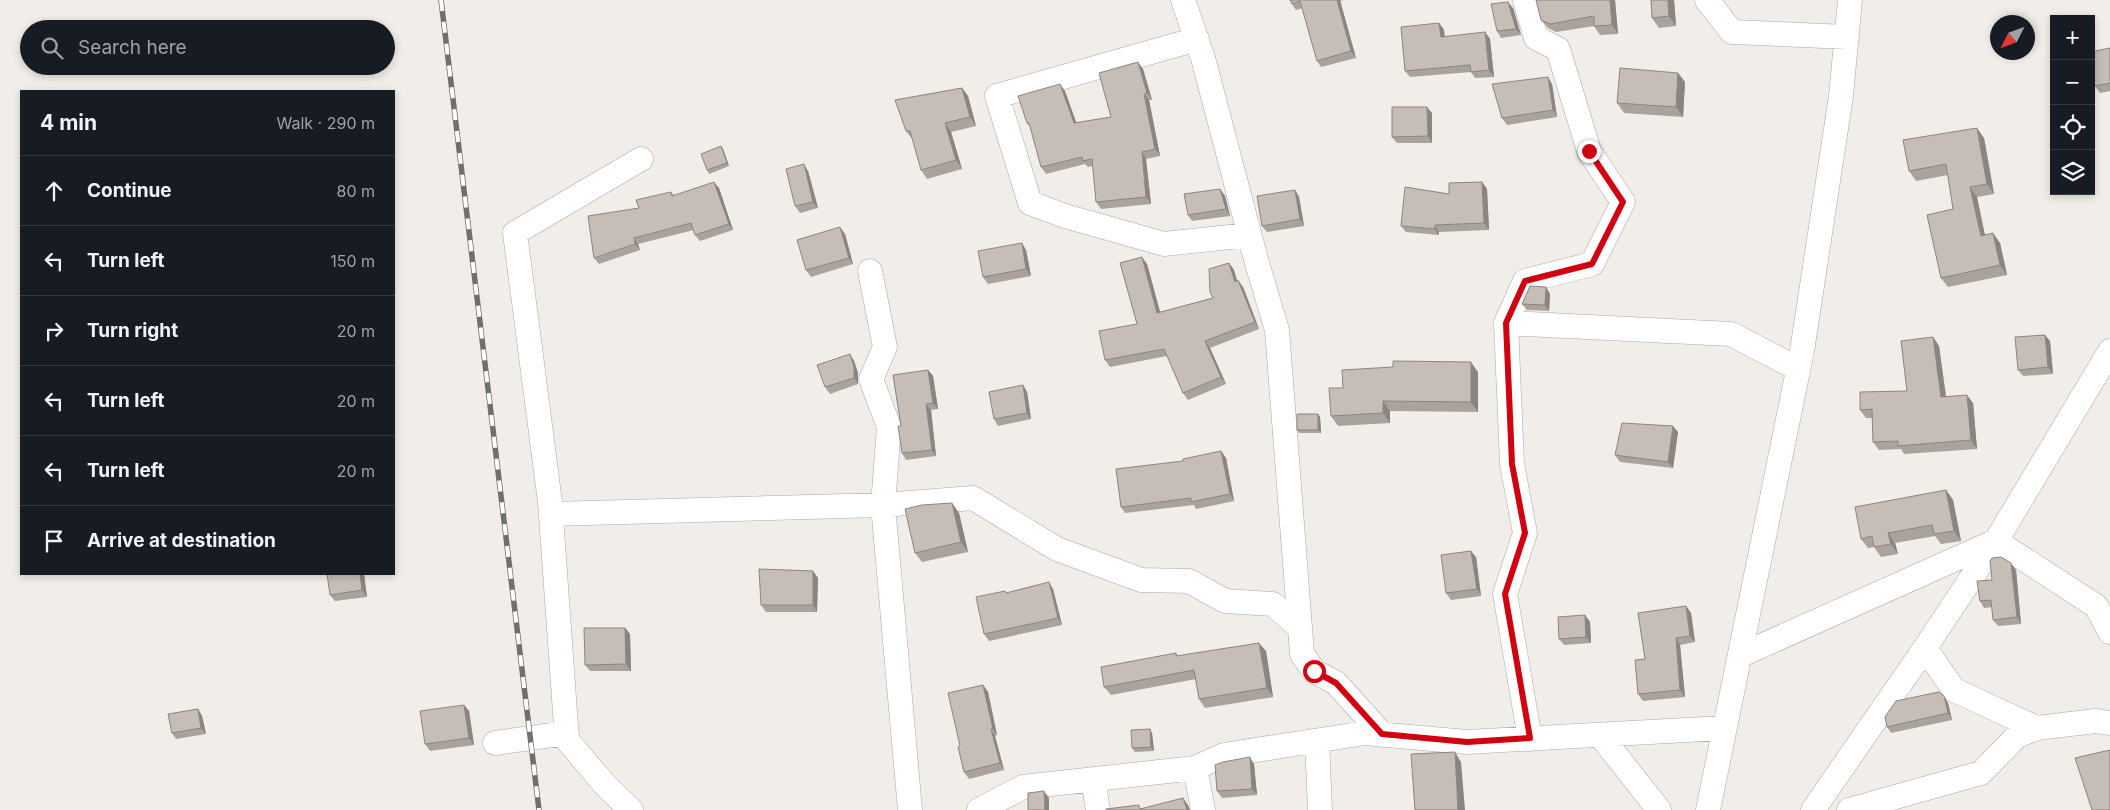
<!DOCTYPE html>
<meta charset="utf-8">
<style>
:root{--surface:#171b24;--page:#242831;--text:#f1f3f6;--muted:#9ea1a6;--line:#363941}
body{margin:0;font-family:Inter,sans-serif;background:var(--page);color:var(--text)}
.controls{position:absolute;right:15px;top:15px;display:grid;overflow:hidden;border-radius:0px;box-shadow:0 2px 8px #0003}
.controls button{width:45px;height:45px;display:grid;place-items:center;padding:0;border:0;border-bottom:1px solid var(--line);background:var(--surface);color:var(--text);font:25px sans-serif}
.compass{position:absolute;left:1990px;top:15px;width:45px;height:45px;border-radius:50%;background:var(--surface);box-shadow:0 2px 8px #0003;rotate:228deg}
.stop{position:absolute;width:15px;height:15px;margin:-11px;border:4px solid #d10110;border-radius:50%;background:#fff}
.stop.end{background:#d10110;border-color:#fff;box-shadow:0 1px 5px #0008}
.list{margin:0;padding:0;list-style:none}
h2{display:flex;justify-content:space-between;align-items:center;height:65px;margin:0;padding:0 20px;font-size:21px}
h2 small{font-size:16px;font-weight:400;color:var(--muted)}
.list li{display:grid;grid-template-columns:32px 1fr auto;gap:15px;align-items:center;box-sizing:border-box;height:70px;padding:0 20px;border-top:1px solid var(--line)}
.list b{display:block;font-size:19px;white-space:nowrap}
.list em{font-size:16px;font-style:normal;color:var(--muted)}
.icon{flex:none;width:28px;height:28px;fill:none;stroke:currentColor;stroke-width:2;stroke-linecap:round;stroke-linejoin:round}
.map{position:relative;flex:none;width:2110px;height:810px;overflow:hidden}
.search{position:absolute;background:var(--surface);box-shadow:0 2px 8px #0003;left:20px;top:20px;width:375px;height:55px;display:flex;align-items:center;gap:12px;box-sizing:border-box;padding:0 18px;border-radius:28px;color:var(--muted);font-size:19px}
.panel{position:absolute;background:var(--surface);box-shadow:0 2px 8px #0003;left:20px;top:90px;width:375px;height:485px;border-radius:0px}
.map>svg:first-child{display:block}
.lines{fill:none;stroke-linecap:round;stroke-linejoin:round}
.minor-casing{stroke:#a8a8a8;stroke-width:25}
.minor{stroke:#fff;stroke-width:24}
.rail-casing{stroke:#6f6f6f;stroke-width:5.5}
.rail{stroke:#fff;stroke-width:4;stroke-dasharray:11;stroke-linecap:butt}
.wall{fill:#aaa39d}
.shaded-wall{fill:#8b8480}
.building{fill:#c6bdb7;stroke:#8b8480}
.route{stroke:#d10110;stroke-width:6}
</style>
<div class="map">
<svg width="2110" height="810" viewBox="0 0 2110 810">
<rect width="100%" height="100%" fill="#f1ede8"/>
<g class="lines">
<!-- minor casing -->
<g class="minor-casing">
<path id="minor" d="M1707,0L1732,32L1847,37
M1197,39L997,96L1030,203L1065,216L1164,244L1249,235
M870,271L885,347L871,379L889,427L883,505L973,498L1057,549L1141,580L1189,581L1225,601L1273,604L1300,628L1277,330L1257,263L1203,58L1183,0
M1506,323L1525,281L1592,264L1623,202L1589,151L1558,49L1536,38L1525,0
M551,514L883,505L910,810
M1300,628L1302,654L1314,671L1336,683L1383,735
M1925,648L1954,690L2037,728
M1741,655L1996,541L2096,606L2110,632
M1600,735L1659,810
M1530,739L1505,594L1525,533L1512,464L1506,323L1731,334L1798,369
M1317,741L1320,810
M495,743L567,733
M1195,768L1203,810
M1093,779L1098,810
M631,810L606,786L567,740L550,502L515,233L641,159
M979,810L1023,787L1195,768L1224,755L1365,733L1467,742L1723,728
M1708,810L1802,351L1841,96L1850,0
M1813,810L1925,648L1996,541L2110,351
M1849,810L1981,773L2017,736L2037,728L2095,721L2110,723"/>
</g>
<!-- minor -->
<use href="#minor" class="minor"/>
<!-- rail casing -->
<g class="rail-casing">
<path id="rail" d="M441,0L539,810"/>
</g>
<!-- rail -->
<use href="#rail" class="rail"/>
</g>
<!-- wall -->
<path class="wall" d="M1290,0H1344L1340,1L1356,58L1321,67L1317,61L1303,8L1296,10L1292,4Z
M1536,0H1615L1618,34L1600,35L1594,26L1556,32L1548,28L1541,20Z
M1651,0H1674L1676,26L1659,28L1652,18Z
M1513,8L1521,35L1501,38L1497,31Z
M1439,23L1444,30L1445,37L1485,32L1490,39L1494,77L1475,78L1471,72L1410,77L1405,71Z
M2110,48V91L2100,93L2095,86Z
M1143,69L1152,100H1149L1160,156L1146,159L1151,204L1101,209L1096,202L1093,166L1088,167L1085,164L1046,174L1041,167L1031,128L1027,123L1065,91L1076,123L1111,117Z
M1678,73L1685,82L1683,117L1624,113L1617,103Z
M1552,84L1557,117L1507,125L1502,118Z
M962,88L968,96L976,126L951,132L962,169L927,179L921,170L913,140L906,131Z
M1432,113V143H1397L1392,137Z
M1984,138L1994,194L1977,197L1985,235L1993,233L2000,243L2007,275L1948,287L1941,278L1953,209L1948,175L1916,181L1909,171Z
M721,146L723,149L729,166L709,174L707,170Z
M808,171L818,208L800,213L795,206Z
M1482,182L1487,189L1489,230L1439,232V235L1406,232L1401,226L1449,194Z
M719,188L733,230L700,241L695,235L694,230L638,244L640,250L599,264L594,258L639,208L671,192L674,195Z
M1220,189L1225,196L1230,216L1192,221L1188,215Z
M1295,190L1299,197L1304,226L1267,232L1262,226Z
M845,234L853,264L811,277L806,270Z
M1026,250L1031,276L988,284L983,277Z
M1229,263L1234,270L1237,281L1243,287L1259,329L1210,348L1226,384L1188,400L1183,393L1167,356L1110,367L1105,360L1137,324L1147,264L1160,312L1213,298Z
M1546,287L1550,294L1549,311L1527,310L1522,304Z
M2045,335L2050,341L2053,374L2023,376L2018,370Z
M1933,337L1939,346L1946,396L1973,403L1977,449L1904,454L1901,449L1879,450L1873,442L1872,418H1866L1860,410L1907,391Z
M850,354L854,361L858,373V384L830,394L825,387Z
M928,370L933,376L938,409L931,410L936,456L906,460L902,453L901,426Z
M1478,372V412L1390,411V423L1338,426L1331,416L1343,388Z
M1023,385L1027,392L1031,419L998,426L994,419Z
M1318,414L1320,417L1321,433H1299L1297,430Z
M1678,432L1673,468L1620,462L1615,455Z
M1221,451L1226,458L1234,501L1196,509L1194,505L1125,513L1121,507Z
M1946,490L1953,500L1961,541L1941,544L1935,536L1895,543L1898,554L1881,557L1874,547L1868,548L1861,539Z
M959,513L968,552L922,562L915,553Z
M1476,557L1481,596L1451,600L1446,593Z
M2016,570L2021,624L1998,626L1993,620L1992,607L1984,608L1980,601L1992,580Z
M813,571L818,578L817,612H766L761,605Z
M364,574L367,597L335,601L330,595Z
M1053,589L1062,625L989,641L984,634L1005,591L1007,593Z
M1686,606L1691,613L1695,642L1680,645L1685,697L1643,701L1638,694L1645,659Z
M1585,615L1590,622L1591,643L1564,645L1559,639Z
M625,628L630,634L631,671H590L585,665Z
M1266,651L1273,697L1205,708L1199,699L1196,679L1111,695L1104,687L1176,653L1178,656Z
M983,685L988,692L997,735L995,736L1004,770L969,779L964,772L960,746Z
M1944,696L1948,703L1952,720L1891,733L1887,727Z
M464,705L469,711L474,745L430,751L425,744Z
M198,709L202,716L206,734L176,739L172,733Z
M1152,733L1154,751L1135,752L1132,748Z
M1254,764L1257,795L1222,798L1217,791Z"/>
<!-- shaded-wall -->
<path class="shaded-wall" d="M1337,0H1340L1356,58L1351,51Z
M1610,0H1615L1618,34L1612,25Z
M1668,0H1674L1676,26L1669,16Z
M1508,2L1513,8L1521,35L1516,29Z
M1439,23L1444,30L1445,44L1441,37Z
M1485,32L1490,39L1494,77L1489,70Z
M1138,62L1143,69L1152,100L1147,93Z
M1678,73L1685,82L1683,117L1676,107Z
M1548,77L1552,84L1557,117L1553,110Z
M1060,84L1065,91L1079,130L1074,123Z
M962,88L968,96L976,126L970,117Z
M1144,94L1149,100L1160,156L1155,149Z
M1427,107L1432,113V143L1428,136Z
M945,123L951,132L962,169L956,160Z
M1977,128L1984,138L1994,194L1987,184Z
M721,146L723,149L729,166L727,163Z
M1142,152L1146,159L1151,204L1146,197Z
M804,164L808,171L818,208L813,202Z
M714,182L719,188L733,230L729,224Z
M1482,182L1487,189L1489,230L1484,223Z
M1970,187L1977,197L1987,246L1981,236Z
M1220,189L1225,196L1230,216L1226,209Z
M1295,190L1299,197L1304,226L1300,219Z
M1435,225L1439,232V235L1435,229Z
M840,227L845,234L853,264L849,258Z
M1993,233L2000,243L2007,275L2000,265Z
M634,238L638,244L640,250L635,244Z
M1022,243L1026,250L1031,276L1026,269Z
M1142,257L1147,264L1162,319L1157,313Z
M1229,263L1234,270L1239,288L1235,282Z
M1238,280L1243,287L1259,329L1255,322Z
M1546,287L1550,294L1549,311L1545,305Z
M2045,335L2050,341L2053,374L2048,367Z
M1933,337L1939,346L1947,405L1941,397Z
M1205,341L1210,348L1226,384L1221,377Z
M850,354L854,361L858,373V384L854,378Z
M1471,362L1478,372V412L1471,402Z
M928,370L933,376L938,409L933,403Z
M1023,385L1027,392L1031,419L1027,413Z
M1967,395L1973,403L1977,449L1971,440Z
M1383,401L1390,411V423L1383,413Z
M926,404L931,410L936,456L932,450Z
M1318,414L1320,417L1321,433L1318,430Z
M1673,426L1678,432L1673,468L1668,462Z
M1221,451L1226,458L1234,501L1230,494Z
M1946,490L1953,500L1961,541L1954,531Z
M952,503L959,513L968,552L961,542Z
M1888,533L1895,543L1898,554L1891,544Z
M1471,551L1476,557L1481,596L1477,589Z
M2011,563L2016,570L2021,624L2017,617Z
M813,571L818,578L817,612L813,605Z
M360,574H364L367,597L362,590Z
M1049,582L1053,589L1062,625L1058,618Z
M1686,606L1691,613L1695,642L1690,636Z
M1585,615L1590,622L1591,643L1586,637Z
M625,628L630,634L631,671L626,664Z
M1676,638L1680,645L1685,697L1680,690Z
M1259,643L1266,651L1273,697L1267,688Z
M983,685L988,692L997,735L993,729Z
M1944,696L1948,703L1952,720L1948,713Z
M464,705L469,711L474,745L469,738Z
M198,709L202,716L206,734L201,728Z
M991,729L995,736L1004,770L1000,763Z
M1150,729L1152,733L1154,751L1151,747Z
M1455,752L1461,762L1465,810H1458Z
M1250,757L1254,764L1257,795L1252,789Z
M1044,791L1049,798V810H1045Z
M1183,798L1188,805L1190,810H1187Z"/>
<!-- building -->
<path class="building" d="M1290,0H1337L1351,51L1317,61L1300,1L1292,4Z
M1536,0H1610L1612,25L1594,26V16L1550,24L1541,20Z
M1651,0H1668L1669,16L1652,18Z
M1508,2L1516,29L1497,31L1491,4Z
M1439,23L1441,37L1485,32L1489,70L1471,72L1470,65L1405,71L1401,27Z
M2110,48V83L2095,86L2091,68V52Z
M1138,62L1147,93L1144,94L1155,149L1142,152L1146,197L1096,202L1092,159L1083,161L1082,157L1041,167L1029,123H1027L1018,96L1060,84L1074,123L1111,117L1099,73Z
M1620,68L1678,73L1676,107L1617,103Z
M1548,77L1553,110L1502,118L1492,84Z
M962,88L970,117L945,123L956,160L921,170L910,131H906L895,100Z
M1392,107H1427L1428,136L1392,137Z
M1977,128L1987,184L1970,187L1981,236L1993,233L2000,265L1941,278L1927,215L1953,209L1946,164L1909,171L1903,140Z
M721,146L727,163L707,170L701,154Z
M804,164L813,202L795,206L786,169Z
M714,182L729,224L695,235L691,223L634,238L635,244L594,258L588,216L639,208L636,200L671,192L672,196Z
M1482,182L1484,223L1435,225V229L1401,226L1405,187L1449,194V183Z
M1220,189L1226,209L1188,215L1184,194Z
M1295,190L1300,219L1262,226L1257,196Z
M840,227L849,258L806,270L797,240Z
M1022,243L1026,269L983,277L978,251Z
M1142,257L1157,313L1213,298L1210,292L1209,269L1229,263L1235,282L1238,280L1255,322L1205,341L1221,377L1183,393L1164,349L1105,360L1099,331L1137,324L1120,263Z
M1530,286L1546,287L1545,305L1522,304Z
M2045,335L2048,367L2018,370L2015,337Z
M1933,337L1941,397L1967,395L1971,440L1898,446V441L1873,442L1872,409L1860,410V392L1907,391L1901,341Z
M850,354L854,367V378L825,387L817,365Z
M1393,361L1471,362V402L1383,401V413L1331,416L1329,388H1343L1342,370L1393,367Z
M928,370L933,403L926,404L932,450L902,453L898,426H901L893,375Z
M1023,385L1027,413L994,419L989,392Z
M1297,414H1318V430H1297Z
M1622,423L1673,426L1668,462L1615,455Z
M1221,451L1230,494L1191,502V498L1121,507L1116,469L1183,461V459Z
M1946,490L1954,531L1934,534L1932,525L1888,533L1891,544L1874,547L1872,536L1861,539L1855,507Z
M952,503L961,542L915,553L905,509L922,505Z
M1471,551L1477,589L1446,593L1441,555Z
M2001,557L2011,563L2017,617L1993,620L1991,600L1980,601L1977,581L1992,580L1990,561L1992,558Z
M759,569L813,571V605H761Z
M327,574H360L362,590L330,595Z
M1049,582L1058,618L984,634L976,597L1005,591L1006,593Z
M1686,606L1690,636L1676,638L1680,690L1638,694L1635,660L1645,659L1638,613Z
M1585,615L1586,637L1559,639L1558,617Z
M584,628H625L626,664L585,665Z
M1259,643L1267,688L1199,699L1194,670L1104,687L1101,667L1176,653V656Z
M983,685L993,729H991L1000,763L964,772L958,747L960,746L948,693Z
M1939,692L1944,696L1948,713L1887,727L1885,717L1896,701Z
M464,705L469,738L425,744L420,711Z
M198,709L201,728L172,733L168,714Z
M1150,729L1151,747L1132,748L1131,730Z
M2110,750V810H2092L2075,758Z
M1455,752L1458,810H1415L1411,754Z
M1250,757L1252,789L1217,791L1215,765L1223,762Z
M1044,791L1045,810H1028V793Z
M1183,798L1187,810H1106V809L1139,805L1140,809Z"/>
<g class="lines">
<!-- route -->
<path class="route" d="M1314,671L1336,683L1382,734L1467,742L1530,738L1505,594L1525,533L1512,464L1506,323L1525,281L1592,264L1623,202L1589,151"/>
</g>
</svg>
<div class="controls">
<button>+</button>
<button>−</button>
<button><svg class="icon" aria-label="locate" viewBox="0 0 24 24"><circle cx="12" cy="12" r="6"/><path d="M12 2v4M12 18v4M2 12h4M18 12h4"/></svg></button>
<button><svg class="icon" aria-label="layers" viewBox="0 0 24 24"><path d="M12 4l9 5-9 5-9-5zM3 14l9 5 9-5"/></svg></button>
</div>
<svg class="compass" viewBox="-18 -18 36 36"><path d="M0-13l5 13h-10z" fill="#e53935"/><path d="M0 13l5-13h-10z" fill="#9ea1a6"/></svg>
<div class="stop" style="left:1314px;top:671px"></div>
<div class="stop end" style="left:1589px;top:151px"></div>
<div class="search"><svg class="icon" aria-label="search" viewBox="0 0 24 24"><circle cx="10" cy="10" r="6"/><path d="M15 15l6 6"/></svg>Search here</div>
<section class="panel">
<h2>4 min<small>Walk · 290 m</small></h2>
<ul class="list">
<li><svg class="icon" aria-label="ahead" viewBox="0 0 24 24"><path d="M12 20V5M6 11l6-6 6 6"/></svg><div><b>Continue</b></div><em>80 m</em></li>
<li><svg class="icon" aria-label="left" viewBox="0 0 24 24"><path d="M17 20v-9H6M10 6l-5 5 5 5"/></svg><div><b>Turn left</b></div><em>150 m</em></li>
<li><svg class="icon" aria-label="right" viewBox="0 0 24 24"><path d="M7 20v-9h11M14 6l5 5-5 5"/></svg><div><b>Turn right</b></div><em>20 m</em></li>
<li><svg class="icon" aria-label="left" viewBox="0 0 24 24"><path d="M17 20v-9H6M10 6l-5 5 5 5"/></svg><div><b>Turn left</b></div><em>20 m</em></li>
<li><svg class="icon" aria-label="left" viewBox="0 0 24 24"><path d="M17 20v-9H6M10 6l-5 5 5 5"/></svg><div><b>Turn left</b></div><em>20 m</em></li>
<li><svg class="icon" aria-label="arrive" viewBox="0 0 24 24"><path d="M6 21V4h12l-3 4 3 4H6"/></svg><div><b>Arrive at destination</b></div></li>
</ul>
</section>
</div>
